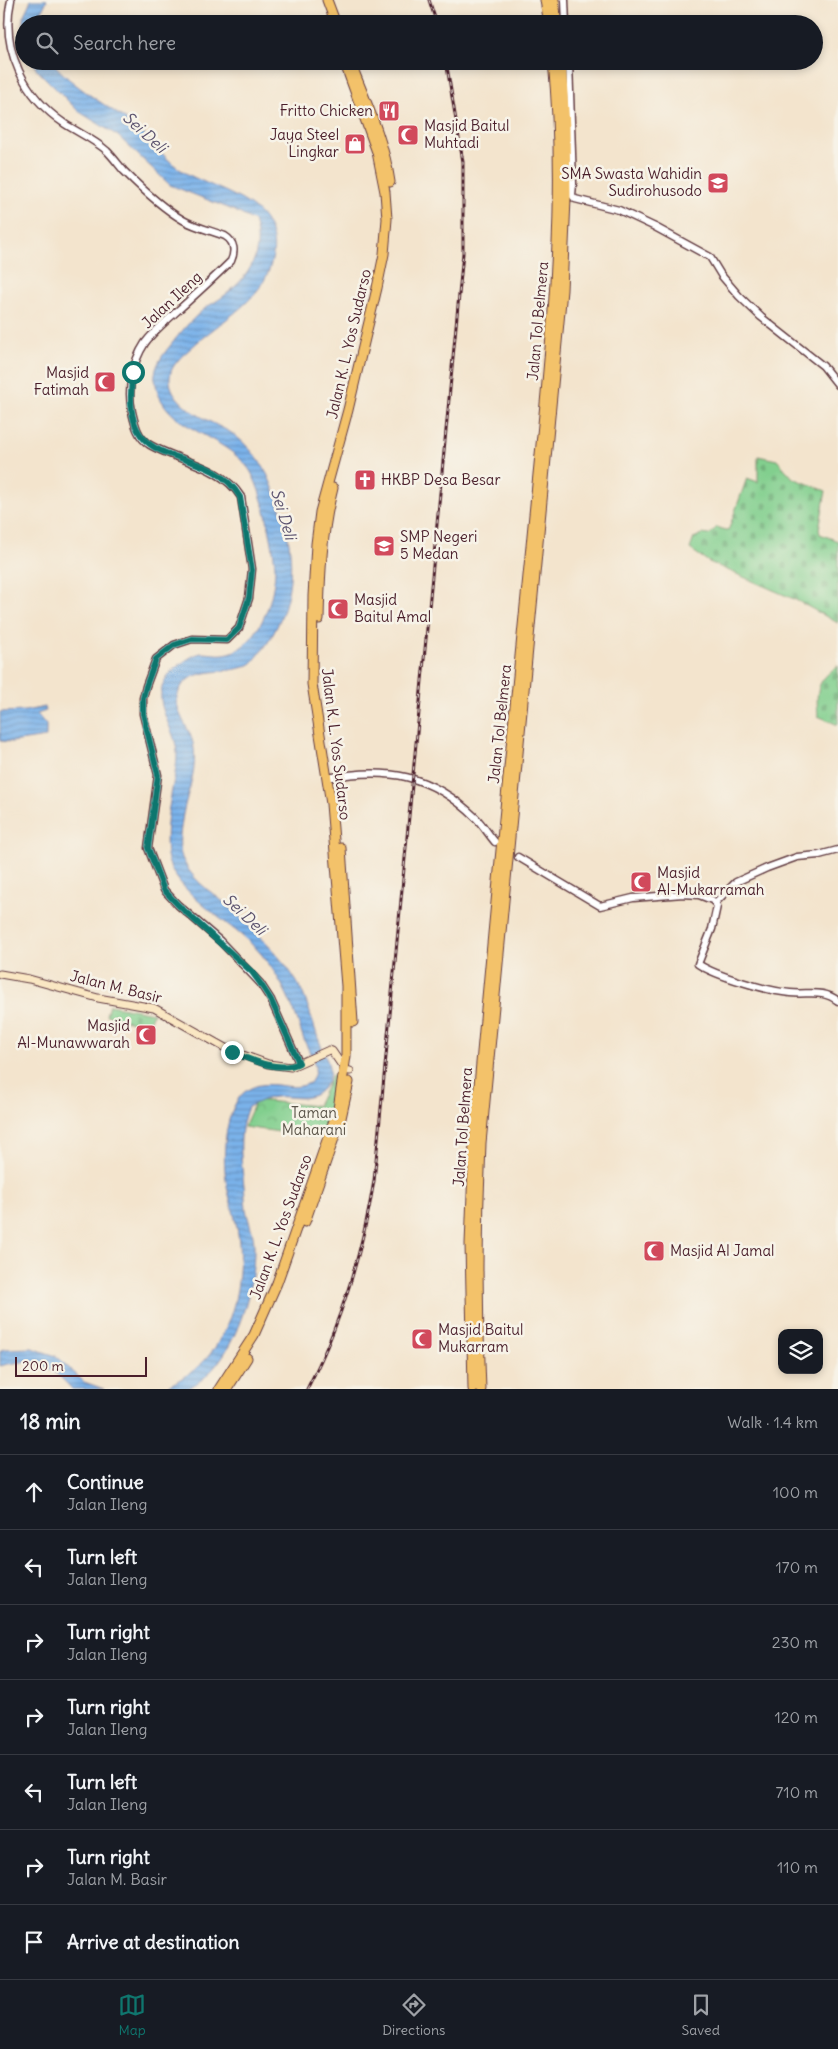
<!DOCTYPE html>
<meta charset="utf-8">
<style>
:root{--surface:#171b24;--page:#20242c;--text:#f1f3f6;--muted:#9ea1a6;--line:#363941;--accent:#0f766e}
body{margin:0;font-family:Delius,sans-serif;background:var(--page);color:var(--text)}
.controls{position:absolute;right:15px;bottom:15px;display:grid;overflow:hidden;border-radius:10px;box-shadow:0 2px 8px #0003}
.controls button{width:45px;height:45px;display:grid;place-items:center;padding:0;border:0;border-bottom:1px solid var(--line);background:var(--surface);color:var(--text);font:25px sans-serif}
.scale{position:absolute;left:15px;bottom:12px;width:132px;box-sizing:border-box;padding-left:5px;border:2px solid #4a1f2b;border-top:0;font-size:14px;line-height:18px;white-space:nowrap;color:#4a1f2b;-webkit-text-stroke:4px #f7f3e8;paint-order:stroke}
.stop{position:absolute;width:15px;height:15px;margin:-11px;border:4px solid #0f766e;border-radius:50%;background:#fff}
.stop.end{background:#0f766e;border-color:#fff;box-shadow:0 1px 5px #0008}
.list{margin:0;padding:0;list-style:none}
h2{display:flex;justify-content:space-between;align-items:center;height:65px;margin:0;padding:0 20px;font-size:21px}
h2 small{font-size:16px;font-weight:400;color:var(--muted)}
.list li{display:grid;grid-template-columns:32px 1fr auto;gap:15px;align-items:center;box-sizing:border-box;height:75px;padding:0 20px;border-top:1px solid var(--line)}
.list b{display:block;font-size:19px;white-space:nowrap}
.list p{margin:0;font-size:16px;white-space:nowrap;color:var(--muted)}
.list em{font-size:16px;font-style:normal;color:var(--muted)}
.icon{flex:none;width:28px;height:28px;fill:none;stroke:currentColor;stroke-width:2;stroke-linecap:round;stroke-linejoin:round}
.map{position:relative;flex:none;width:838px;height:1389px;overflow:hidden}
.search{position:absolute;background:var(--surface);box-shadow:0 2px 8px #0003;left:15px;right:15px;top:15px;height:55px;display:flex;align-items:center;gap:12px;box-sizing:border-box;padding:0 18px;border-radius:28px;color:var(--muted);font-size:19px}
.sheet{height:590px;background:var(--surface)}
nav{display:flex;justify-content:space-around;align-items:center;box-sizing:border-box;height:70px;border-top:1px solid var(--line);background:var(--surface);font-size:14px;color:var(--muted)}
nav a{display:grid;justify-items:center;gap:2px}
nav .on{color:var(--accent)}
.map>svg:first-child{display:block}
.cemetery{fill:url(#cemetery-stones);stroke:#66775c}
.park{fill:url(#park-crowns);stroke:#66775c}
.water{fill:url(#water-rules);stroke:#62688a}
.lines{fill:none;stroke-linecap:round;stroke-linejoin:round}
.tertiary-casing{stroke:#633d43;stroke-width:9}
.secondary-casing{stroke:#633d43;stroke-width:9}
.trunk-casing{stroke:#633d43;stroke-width:11}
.motorway-casing{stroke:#633d43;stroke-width:11}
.tertiary{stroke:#fff;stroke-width:6}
.secondary{stroke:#fae7c3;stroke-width:7}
.trunk{stroke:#f3c26a;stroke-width:9}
.motorway{stroke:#f3c26a;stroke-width:9}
.rail-casing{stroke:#4a1f2b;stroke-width:3}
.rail{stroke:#f7f3e8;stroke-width:1;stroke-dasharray:4;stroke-linecap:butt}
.route{stroke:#0f766e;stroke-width:6}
.labels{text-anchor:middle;stroke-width:5;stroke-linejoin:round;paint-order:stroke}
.poi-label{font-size:15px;fill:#4a1f2b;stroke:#f7f3e8;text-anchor:start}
.street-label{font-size:15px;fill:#4a1f2b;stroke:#f7f3e8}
.park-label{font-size:15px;fill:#5b5449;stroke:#f7f3e8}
.water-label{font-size:16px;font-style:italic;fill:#5b526e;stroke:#f7f3e8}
</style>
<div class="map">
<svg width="838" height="1389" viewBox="0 0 838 1389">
<defs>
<pattern id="cemetery-stones" width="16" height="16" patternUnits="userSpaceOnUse" patternTransform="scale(1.25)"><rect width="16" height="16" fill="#82cf8e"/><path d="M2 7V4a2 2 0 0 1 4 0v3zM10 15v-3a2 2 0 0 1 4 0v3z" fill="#72b17b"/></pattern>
<pattern id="park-crowns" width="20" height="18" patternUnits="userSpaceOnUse" patternTransform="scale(1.25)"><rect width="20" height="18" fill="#82cf8e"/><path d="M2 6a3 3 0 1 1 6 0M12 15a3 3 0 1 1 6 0" fill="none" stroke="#72b17b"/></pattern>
<pattern id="water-rules" width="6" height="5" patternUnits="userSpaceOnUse" patternTransform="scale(1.25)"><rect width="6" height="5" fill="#7ab2ea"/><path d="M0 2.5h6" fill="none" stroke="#6690be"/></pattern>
</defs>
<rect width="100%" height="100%" fill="#f7f3e8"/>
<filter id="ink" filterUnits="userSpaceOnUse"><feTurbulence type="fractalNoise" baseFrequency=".02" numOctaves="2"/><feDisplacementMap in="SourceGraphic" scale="10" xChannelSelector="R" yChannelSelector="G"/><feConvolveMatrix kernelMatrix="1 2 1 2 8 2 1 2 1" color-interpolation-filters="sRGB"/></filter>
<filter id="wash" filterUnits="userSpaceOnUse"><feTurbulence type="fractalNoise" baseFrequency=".0096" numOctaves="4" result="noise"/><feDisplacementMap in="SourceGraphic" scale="20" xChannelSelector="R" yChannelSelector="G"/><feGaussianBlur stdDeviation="1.12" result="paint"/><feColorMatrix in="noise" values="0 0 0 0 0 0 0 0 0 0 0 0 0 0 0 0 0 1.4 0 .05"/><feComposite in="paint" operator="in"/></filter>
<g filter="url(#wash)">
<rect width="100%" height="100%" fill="#f3e4cd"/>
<!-- cemetery -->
<path class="cemetery" d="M758,456L777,460L793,478L826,491L819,529L820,534L838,541V623L796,600L709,562L690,549L694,538L702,534L709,535L717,527L728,531L747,478L758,482Z
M838,666V725L818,716C816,691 816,681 838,666Z
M109,1005L153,1013L148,1026L106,1015Z"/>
<!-- park -->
<path class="park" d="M332,1075L342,1078L329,1139L244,1127L256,1100L317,1106Z"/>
<!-- water -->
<path class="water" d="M31,0H47L40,15V24H24V28L23,17Z
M33,61H52C68,85 114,109 137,128C153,142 167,162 184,172C209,187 256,198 268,225C274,236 275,248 272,260C263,302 220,320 191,348C185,353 176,361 172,369C159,401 210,421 230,432C241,439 253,452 260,462C272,478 286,524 289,543C295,582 285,622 261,652C259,654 254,661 252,663C231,677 193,664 180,689C170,709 189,725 193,743C199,770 186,793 182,820C180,834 177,850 184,862C196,886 218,895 235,912C257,935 281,955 297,982C308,1000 312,1023 320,1043C326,1059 337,1074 322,1089C308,1104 293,1095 275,1097C265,1098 257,1103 248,1107C237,1133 241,1159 244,1186C245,1193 245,1201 246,1209C248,1221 254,1233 254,1246C255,1291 233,1368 188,1388C181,1389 169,1389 161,1389C177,1382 193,1373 205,1360C233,1330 242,1283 239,1243C238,1226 232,1208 228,1191C223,1168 223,1143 229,1120C232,1110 237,1097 246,1091C269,1075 291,1095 311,1082C313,1078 316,1071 315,1067C313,1057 306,1046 303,1037C294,1008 282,979 262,955C238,925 172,894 167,855C165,835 167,816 171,796C173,782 177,768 177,753C176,727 149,703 167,677C172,669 194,653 202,653C209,653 217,655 224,654C258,650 275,598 275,568C274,545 262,488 249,469C224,434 164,430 156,385C156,381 154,378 155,374C156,364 164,353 170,346C180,333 190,321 203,310C210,304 218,301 225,295C250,276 264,253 254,221L233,210L170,185L118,136L78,111L36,69Z
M45,707L46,711L37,714L46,725V737L12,742L0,741V712L25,711Z
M32,1348L56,1356L84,1382L104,1389H72C48,1363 35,1357 0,1366V1351L5,1349Z"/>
</g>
<g filter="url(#ink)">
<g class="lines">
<!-- tertiary casing -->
<g class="tertiary-casing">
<path id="tertiary" d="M11,0C0,50 25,97 65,124C79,133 95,140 107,151C113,157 118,164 124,171C139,186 164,209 183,220C195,227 212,231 225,236C235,242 235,252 231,261C213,279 194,296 175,313C165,322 153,332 145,343C132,363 127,389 132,412C135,425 138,438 150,445C180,462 221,465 241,497L252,569L249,598L239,628L227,640L192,639L174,645L156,659L146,686L143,698V714L158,775L148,848L164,890L178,905L220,941L260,983L271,1000L299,1063
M565,0L566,24
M569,61L573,184L572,195L575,199L619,210L655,227L710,257L721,275L739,296L761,317L823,366L838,385
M327,778C388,767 431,774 476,818C483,825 488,834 495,842
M518,857L600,906L633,898L683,894L699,895L712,900L715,903
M715,903L717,906L712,929L698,964C716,976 768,991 790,993C808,995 823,989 838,1001
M715,903L736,882L767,868L797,857L819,855L838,850"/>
</g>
<!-- secondary casing -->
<g class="secondary-casing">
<path id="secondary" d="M0,974L29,979L98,998L154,1008L229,1050L268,1064L291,1067L329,1050L332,1051L345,1070L350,1071"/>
</g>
<!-- trunk casing -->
<g class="trunk-casing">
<path id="trunk" d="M327,0L336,24
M350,61C365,100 384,140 390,182
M319,619C320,575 322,530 333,488
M341,848L353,1022
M305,1222L341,1118L349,1082
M219,1389L254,1335L277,1283L338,1109L346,1056V986L331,804L312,684L313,596L316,544L320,512L348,410L377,288L384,254L387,219L385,192L377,152L344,61
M227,1389L247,1358"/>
</g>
<!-- motorway casing -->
<g class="motorway-casing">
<path id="motorway" d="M545,0L549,24
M554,0L557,24
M473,1389L470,1244L474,1143C491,944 511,745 531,546C546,384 569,223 553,61
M481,1389C477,1307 477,1225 481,1143L562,290L566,199L565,128L561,61"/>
</g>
<!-- tertiary -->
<use href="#tertiary" class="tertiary"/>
<!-- secondary -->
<use href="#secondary" class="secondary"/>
<!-- trunk -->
<use href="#trunk" class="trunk"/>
<!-- motorway -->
<use href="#motorway" class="motorway"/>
<!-- rail casing -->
<g class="rail-casing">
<path id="rail" d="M429,0L437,24
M307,1389C341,1324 362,1253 374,1181L463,253V162L446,61"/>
</g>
<!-- rail -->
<use href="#rail" class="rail"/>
</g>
</g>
<g class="lines" filter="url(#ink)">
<!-- route -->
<path class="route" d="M133,372C116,483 204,436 240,497L252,570L249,598L239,628L227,640L192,639L174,645L156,659L146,686L143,698V714L158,775L148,848L164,890L178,905L252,972L260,983L271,1000L299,1063C279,1073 251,1060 232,1052"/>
</g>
<!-- icons -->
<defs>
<g id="restaurant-square" transform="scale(1.125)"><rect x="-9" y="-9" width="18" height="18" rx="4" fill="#d1495b" stroke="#f7f3e8"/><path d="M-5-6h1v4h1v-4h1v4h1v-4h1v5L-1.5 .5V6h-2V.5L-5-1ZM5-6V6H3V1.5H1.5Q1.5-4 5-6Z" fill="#fff"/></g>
<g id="mosque-square" transform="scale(1.125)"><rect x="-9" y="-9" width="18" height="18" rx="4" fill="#d1495b" stroke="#f7f3e8"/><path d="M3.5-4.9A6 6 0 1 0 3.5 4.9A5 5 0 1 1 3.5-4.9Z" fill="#fff"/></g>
<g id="shop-square" transform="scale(1.125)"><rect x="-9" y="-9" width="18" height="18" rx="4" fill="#d1495b" stroke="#f7f3e8"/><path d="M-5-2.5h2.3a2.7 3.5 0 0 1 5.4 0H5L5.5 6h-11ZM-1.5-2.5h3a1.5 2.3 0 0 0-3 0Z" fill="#fff"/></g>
<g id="school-square" transform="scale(1.125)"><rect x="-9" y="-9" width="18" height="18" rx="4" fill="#d1495b" stroke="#f7f3e8"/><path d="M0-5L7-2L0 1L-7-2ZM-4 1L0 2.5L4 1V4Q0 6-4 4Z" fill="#fff"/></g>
<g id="church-square" transform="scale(1.125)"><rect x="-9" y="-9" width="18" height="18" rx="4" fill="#d1495b" stroke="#f7f3e8"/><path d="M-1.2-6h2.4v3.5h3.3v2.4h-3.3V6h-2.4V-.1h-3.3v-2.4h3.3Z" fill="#fff"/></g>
</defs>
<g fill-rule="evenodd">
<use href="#restaurant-square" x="389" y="111"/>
<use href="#mosque-square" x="408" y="135"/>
<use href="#shop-square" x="355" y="144"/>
<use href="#school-square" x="718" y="183"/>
<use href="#mosque-square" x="105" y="382"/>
<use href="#church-square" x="365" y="480"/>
<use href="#school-square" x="384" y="546"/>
<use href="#mosque-square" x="338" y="609"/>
<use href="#mosque-square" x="641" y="882"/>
<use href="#mosque-square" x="146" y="1035"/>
<use href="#mosque-square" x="654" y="1251"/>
<use href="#mosque-square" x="422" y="1339"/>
</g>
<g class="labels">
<!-- poi labels -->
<g class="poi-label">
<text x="373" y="116" text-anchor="end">Fritto Chicken</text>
<text x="424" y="131">Masjid Baitul<tspan x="424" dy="17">Muhtadi</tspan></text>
<text x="339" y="140" text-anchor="end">Jaya Steel<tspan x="339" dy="17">Lingkar</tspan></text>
<text x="702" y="179" text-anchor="end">SMA Swasta Wahidin<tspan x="702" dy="17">Sudirohusodo</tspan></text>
<text x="89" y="378" text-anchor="end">Masjid<tspan x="89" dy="17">Fatimah</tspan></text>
<text x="381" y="485">HKBP Desa Besar</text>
<text x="400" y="542">SMP Negeri<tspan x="400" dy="17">5 Medan</tspan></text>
<text x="354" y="605">Masjid<tspan x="354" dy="17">Baitul Amal</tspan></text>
<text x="657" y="878">Masjid<tspan x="657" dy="17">Al-Mukarramah</tspan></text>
<text x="130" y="1031" text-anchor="end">Masjid<tspan x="130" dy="17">Al-Munawwarah</tspan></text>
<text x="670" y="1256">Masjid Al Jamal</text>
<text x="438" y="1335">Masjid Baitul<tspan x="438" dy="17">Mukarram</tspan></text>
</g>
<!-- street labels -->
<g class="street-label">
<text transform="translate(172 300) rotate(-43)" y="5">Jalan Ileng</text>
<text transform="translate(538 321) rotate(-85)" y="5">Jalan Tol Belmera</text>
<text transform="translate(349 344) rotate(-77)" y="5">Jalan K. L. Yos Sudarso</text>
<text transform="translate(500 724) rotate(-84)" y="5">Jalan Tol Belmera</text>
<text transform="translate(336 744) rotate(83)" y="5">Jalan K. L. Yos Sudarso</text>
<text transform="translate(116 987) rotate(14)" y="5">Jalan M. Basir</text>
<text transform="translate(463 1127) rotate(-86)" y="5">Jalan Tol Belmera</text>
<text transform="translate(281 1227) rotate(-70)" y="5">Jalan K. L. Yos Sudarso</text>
</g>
<!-- park labels -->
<g class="park-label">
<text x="314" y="1118">Taman<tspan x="314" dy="17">Maharani</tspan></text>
</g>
<!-- water labels -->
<g class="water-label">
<text transform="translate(145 132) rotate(42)" y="6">Sei Deli</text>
<text transform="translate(284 514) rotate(73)" y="6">Sei Deli</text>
<text transform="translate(245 914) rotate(43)" y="6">Sei Deli</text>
</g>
</g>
</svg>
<div class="controls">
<button><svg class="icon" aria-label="layers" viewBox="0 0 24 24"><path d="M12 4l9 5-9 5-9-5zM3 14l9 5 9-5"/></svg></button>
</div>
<div class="scale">200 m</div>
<div class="stop" style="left:133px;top:372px"></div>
<div class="stop end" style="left:232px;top:1052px"></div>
<div class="search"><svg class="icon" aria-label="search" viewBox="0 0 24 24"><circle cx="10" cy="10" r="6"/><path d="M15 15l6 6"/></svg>Search here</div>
</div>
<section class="sheet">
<h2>18 min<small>Walk · 1.4 km</small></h2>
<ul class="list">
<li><svg class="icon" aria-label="ahead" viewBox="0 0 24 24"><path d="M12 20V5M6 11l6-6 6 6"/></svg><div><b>Continue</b><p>Jalan Ileng</p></div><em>100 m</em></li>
<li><svg class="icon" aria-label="left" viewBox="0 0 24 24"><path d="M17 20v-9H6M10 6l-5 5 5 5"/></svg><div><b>Turn left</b><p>Jalan Ileng</p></div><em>170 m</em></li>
<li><svg class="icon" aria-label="right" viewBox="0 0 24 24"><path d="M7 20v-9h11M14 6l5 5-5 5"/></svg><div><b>Turn right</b><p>Jalan Ileng</p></div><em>230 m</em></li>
<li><svg class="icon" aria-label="right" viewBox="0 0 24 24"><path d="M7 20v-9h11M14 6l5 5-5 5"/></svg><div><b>Turn right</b><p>Jalan Ileng</p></div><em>120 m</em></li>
<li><svg class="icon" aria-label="left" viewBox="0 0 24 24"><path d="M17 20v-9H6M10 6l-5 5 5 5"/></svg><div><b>Turn left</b><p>Jalan Ileng</p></div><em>710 m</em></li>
<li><svg class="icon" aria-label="right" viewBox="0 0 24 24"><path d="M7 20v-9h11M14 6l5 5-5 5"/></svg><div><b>Turn right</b><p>Jalan M. Basir</p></div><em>110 m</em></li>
<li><svg class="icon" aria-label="arrive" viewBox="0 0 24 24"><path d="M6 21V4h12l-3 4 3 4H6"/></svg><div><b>Arrive at destination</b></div></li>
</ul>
</section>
<nav>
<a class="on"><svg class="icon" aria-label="map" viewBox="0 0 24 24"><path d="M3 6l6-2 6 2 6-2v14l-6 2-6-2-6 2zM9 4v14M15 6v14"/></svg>Map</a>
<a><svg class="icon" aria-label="directions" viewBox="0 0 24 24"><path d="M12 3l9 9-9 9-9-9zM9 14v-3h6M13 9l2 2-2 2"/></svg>Directions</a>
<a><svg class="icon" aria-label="saved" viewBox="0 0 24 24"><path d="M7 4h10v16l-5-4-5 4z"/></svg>Saved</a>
</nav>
